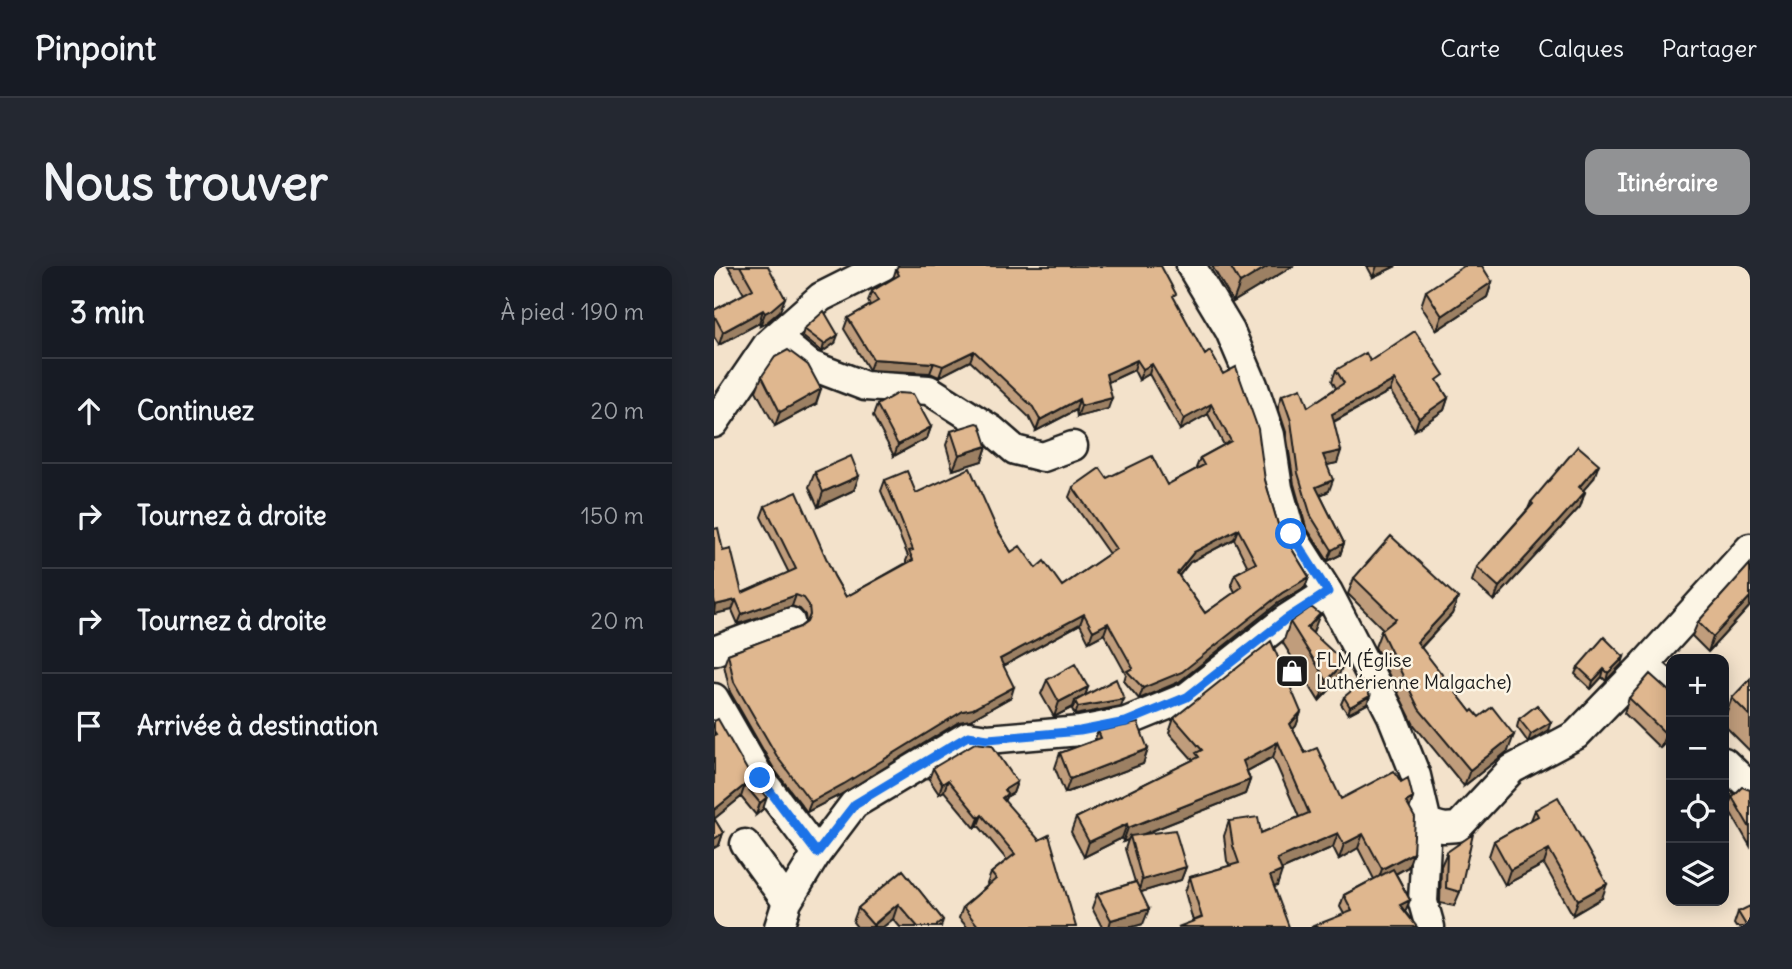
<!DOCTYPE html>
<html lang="fr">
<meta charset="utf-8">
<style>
:root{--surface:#171b24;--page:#242831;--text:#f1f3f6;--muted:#9ea1a6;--line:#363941;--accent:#919294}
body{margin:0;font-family:Delius,sans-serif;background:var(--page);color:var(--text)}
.controls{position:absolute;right:21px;bottom:21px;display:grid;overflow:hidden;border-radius:14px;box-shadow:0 4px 18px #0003}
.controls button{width:63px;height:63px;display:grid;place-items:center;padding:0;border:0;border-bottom:2px solid var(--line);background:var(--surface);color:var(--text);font:35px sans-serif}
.stop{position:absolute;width:21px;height:21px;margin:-16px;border:5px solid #1a73e8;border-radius:50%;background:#fff}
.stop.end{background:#1a73e8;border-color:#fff;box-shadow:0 2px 7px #0008}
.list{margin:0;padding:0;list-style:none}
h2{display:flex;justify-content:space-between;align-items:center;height:91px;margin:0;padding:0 28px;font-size:30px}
h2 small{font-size:23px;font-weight:400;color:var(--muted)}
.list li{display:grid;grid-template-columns:46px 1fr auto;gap:21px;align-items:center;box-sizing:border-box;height:105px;padding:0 28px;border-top:2px solid var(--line)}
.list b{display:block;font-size:26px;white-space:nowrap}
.list em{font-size:23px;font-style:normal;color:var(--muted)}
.icon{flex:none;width:38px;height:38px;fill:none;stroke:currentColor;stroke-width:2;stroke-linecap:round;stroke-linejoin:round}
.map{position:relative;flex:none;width:1036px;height:661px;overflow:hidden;border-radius:14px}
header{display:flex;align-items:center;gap:42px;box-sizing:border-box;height:98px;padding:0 35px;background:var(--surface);border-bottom:2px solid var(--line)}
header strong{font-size:33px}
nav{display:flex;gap:38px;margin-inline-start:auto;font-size:24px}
.intro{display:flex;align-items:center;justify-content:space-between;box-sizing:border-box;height:168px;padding:0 42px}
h1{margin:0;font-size:49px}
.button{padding:18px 32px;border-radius:14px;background:var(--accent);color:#fff;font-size:24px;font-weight:700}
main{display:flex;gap:42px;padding:0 42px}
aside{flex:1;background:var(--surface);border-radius:14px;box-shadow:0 4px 18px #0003}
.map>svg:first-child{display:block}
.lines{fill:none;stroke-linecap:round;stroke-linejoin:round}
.minor-casing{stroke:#1c1c1c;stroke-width:33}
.minor{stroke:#fcf5e5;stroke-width:28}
.wall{fill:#c09d7b;stroke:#1c1c1c;stroke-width:2;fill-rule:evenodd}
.shaded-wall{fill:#9c8064;stroke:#1c1c1c;stroke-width:2}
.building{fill:#dfb78f;stroke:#1c1c1c;stroke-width:2;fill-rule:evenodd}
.route{stroke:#1a73e8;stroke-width:9}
.labels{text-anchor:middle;stroke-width:5;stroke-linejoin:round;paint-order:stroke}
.poi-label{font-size:19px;fill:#1c1c1c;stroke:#fcf5e5;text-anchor:start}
</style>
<header>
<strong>Pinpoint</strong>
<nav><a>Carte</a><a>Calques</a><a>Partager</a></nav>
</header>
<div class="intro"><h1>Nous trouver</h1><a class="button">Itinéraire</a></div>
<main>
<aside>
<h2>3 min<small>À pied · 190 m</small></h2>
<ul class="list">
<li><svg class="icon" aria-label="ahead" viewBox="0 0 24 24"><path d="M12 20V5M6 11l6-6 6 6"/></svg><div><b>Continuez</b></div><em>20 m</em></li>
<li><svg class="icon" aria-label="right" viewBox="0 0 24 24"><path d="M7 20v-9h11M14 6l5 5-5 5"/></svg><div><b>Tournez à droite</b></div><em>150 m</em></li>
<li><svg class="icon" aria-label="right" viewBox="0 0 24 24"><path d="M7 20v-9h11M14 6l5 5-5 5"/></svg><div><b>Tournez à droite</b></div><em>20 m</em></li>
<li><svg class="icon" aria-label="arrive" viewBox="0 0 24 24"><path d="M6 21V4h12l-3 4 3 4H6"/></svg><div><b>Arrivée à destination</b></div></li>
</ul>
</aside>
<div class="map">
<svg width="1036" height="661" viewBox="0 0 1036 661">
<rect width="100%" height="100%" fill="#f3e2cb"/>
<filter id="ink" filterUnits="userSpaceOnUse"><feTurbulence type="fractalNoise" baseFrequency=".0143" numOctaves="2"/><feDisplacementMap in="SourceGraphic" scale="14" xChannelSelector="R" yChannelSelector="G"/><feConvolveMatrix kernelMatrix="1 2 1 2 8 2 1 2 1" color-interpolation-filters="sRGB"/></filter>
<g filter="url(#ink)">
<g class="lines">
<!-- minor casing -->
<g class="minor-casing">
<path id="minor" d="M477,0L516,65L539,119L556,169L564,222L577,268L614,326L678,450L702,510L713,557L709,636L716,661
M62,71L96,99L151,120L215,124L278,164L301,184L329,191L359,180
M0,157L54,78L107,31L169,0
M0,385L76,356
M930,399L957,423
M0,432L46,512L103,587
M1010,496L1036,521
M713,557L730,562L744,561L798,503L862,469L930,399L1036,282
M31,578L73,636
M65,661L73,636L103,587L140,538L254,470L274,473L366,465L412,456L473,431L572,353L614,326"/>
</g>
<!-- minor -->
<use href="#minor" class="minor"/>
</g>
<!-- wall -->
<path class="wall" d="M14,0H54L66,45L52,57L46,60L45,57L5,79L0,71V44L30,28Z
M498,0H579L519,36Z
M653,0H682L659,11Z
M182,3L460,33L551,214L565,262L595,311L591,321L564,337L465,416L425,433L410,415L412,408L390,368L375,376L366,358L289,400L297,431L256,454L245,456L126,529L93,546L60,503L16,426L10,399L14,388L86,361L92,356L91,349L86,343L78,340L24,358L18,344L0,348V263L28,327L75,307L47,251L51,240L120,310L132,331L192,297V295L194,290L167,225L171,214L282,261L297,286L322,302L348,320L395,288L355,231L359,221L393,212L453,219L483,203L482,202L486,192L510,179L494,148L466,164L435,108L425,114L420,104L394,116V143L363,151L362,144L322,165L315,151L256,95L225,111L216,107L155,104L130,63L134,52L156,39L154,35L158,25L179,13ZM520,273L534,301L521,308L517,318L521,326L491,347L465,310L476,296Z
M778,16L773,31L723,64L707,40L712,25Z
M90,63L121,77L108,86L88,70Z
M656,95L726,119L734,132L730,144L701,164L676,125L620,156L623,197L613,199L615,225L606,229L630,277L626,289L614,295L592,261L580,218L572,166L564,141L568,129L594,141L622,122L618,115L622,104Z
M48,110L102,138L61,160L42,125Z
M163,139L217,161L213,172L180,190L159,150Z
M237,165L273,180L268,195L239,204L232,179Z
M101,206L140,224L104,241L95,221Z
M880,212L869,224L871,226L866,241L780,335L758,315L763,301L814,243L817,236Z
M1036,298V340L994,386L978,370L984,356Z
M640,312L744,332L738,348L707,382L757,446L794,485L750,520L700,459L661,381L667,365L669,363L634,328Z
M576,356L599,368L622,417L605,435L569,377Z
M908,398L892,415L888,411L877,423L861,408L864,401Z
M1036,413V485L1010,459V453L1018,432Z
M333,414L374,421L371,430L410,433L407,440L361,449L358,443L359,441L340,451L327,428Z
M957,427V471L946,482L910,447L915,432Z
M656,430L653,438L634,448L627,438L630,431Z
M587,446L582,460L579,463L591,487L627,533L687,516L699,532L695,542L694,601L682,608L696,634L630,648L626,641L630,629L660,613L644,582L625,593L619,581L567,604L563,620L479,655L471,626L476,611L516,600L513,595L510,570L515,555L547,567L585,551L559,491L533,505L536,514L531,528L430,568L472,601L467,614L427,626L429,658L418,661H388L378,642L383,628L421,616L411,583L414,574L409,576L408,572L370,591L357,566L362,552L479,494L455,467L460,452Z
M805,453L834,464L814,476L803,461Z
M0,455L36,509L49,543L42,549L27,531L0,553L9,567L5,579L0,582Z
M384,465L434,483L429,498L351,527L341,502L346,487L380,475Z
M219,502L303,516L299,527L292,531L290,535L362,661H253L245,652L249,641L274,619L273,618L277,607L293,594L264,559L261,562L230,525L225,528L215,513Z
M1036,524V580L1014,542L1018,531Z
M821,544L888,632L859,649L830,598L791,619L775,590L780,575L817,554Z
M733,586L746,626L740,640L726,637L727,600Z
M189,604L229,654L227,661H186L179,653L169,661H143L139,656L144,642Z
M1024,646L1036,661H1022L1020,658Z"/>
<!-- shaded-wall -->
<path class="shaded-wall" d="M554,0H579L519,36L526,17Z
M663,0H682L659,11Z
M778,16L773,31L723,64L728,50Z
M71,32L66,45L52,57L46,60L51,47Z
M49,44L45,57L5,79L9,66Z
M124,69L121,77L108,86L110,78Z
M260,85L256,95L225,111L229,100Z
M159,93L220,97L216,107L155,104Z
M423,94L420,104L388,119L392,108Z
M438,98L435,108L425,114L429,103Z
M680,114L676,125L613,159L618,148Z
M107,123L102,138L61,160L66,146Z
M398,132L394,143L363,151L367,140Z
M734,132L730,144L701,164L705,152Z
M365,133L362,144L322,165L326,154Z
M497,138L494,148L466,164L470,153Z
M217,161L213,172L180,190L184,179Z
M273,180L268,195L239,204L245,189Z
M627,185L623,197L604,201L609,189Z
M885,198L880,212L860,235L865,221Z
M145,210L140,224L104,241L109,226Z
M619,214L615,225L597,233L602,221Z
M871,226L866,241L780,335L785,321Z
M524,263L520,273L476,296L459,317L463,307L480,286Z
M630,277L626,289L614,295L618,284Z
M595,311L591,321L564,337L465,416L425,433L429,422L568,327Z
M82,329L78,340L24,358L28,348Z
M1036,331V340L994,386L999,371Z
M744,332L738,348L697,392L703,376Z
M22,334L18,344L0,348L1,339Z
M370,348L366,358L282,404L286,393Z
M606,348L598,369L593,362Z
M394,357L390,368L375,376L379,365Z
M910,391L908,398L892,415L894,407Z
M630,396L622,417L605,435L613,415Z
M890,403L888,411L877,423L879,415Z
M300,421L297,431L256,454L245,456L126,529L93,546L97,536L249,445Z
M374,421L369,436L361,435L359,441L340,451L345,436Z
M656,430L653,438L634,448L636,441Z
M410,433L407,440L361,449L364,441Z
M587,446L582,460L571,472L576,458Z
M837,456L834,464L814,476L817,468Z
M957,462V471L946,482L952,468Z
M800,469L794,485L750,520L756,504Z
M564,476L559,491L524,510L529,495Z
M434,483L429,498L351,527L356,513Z
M234,514L230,525L225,528L228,518Z
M536,514L531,528L417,573L416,570L414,574L409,576L414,562Z
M303,516L299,527L292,531L289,538L284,543L290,524Z
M31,519L27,531L0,553V544Z
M1017,529L1011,543L1010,544V533Z
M53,531L49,543L42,549L46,537Z
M699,532L694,547L692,536Z
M268,549L264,559L261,562L265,552Z
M413,558L408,572L370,591L375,576Z
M9,567L5,579L0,582V573Z
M624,567L619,581L558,608L563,593Z
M649,568L644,582L625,593L630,578Z
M835,583L830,598L791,619L796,604Z
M699,587L694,601L663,618L668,603Z
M472,601L467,614L424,627L428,614Z
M568,605L563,620L550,624L556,610Z
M893,618L888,632L859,649L864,634Z
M696,634L691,646L686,639Z
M184,638L179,653L169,661H158Z
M435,643L429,658L418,661H395L397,654Z"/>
<!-- building -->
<path class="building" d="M26,0H54L71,32L57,44L51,47L49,44L9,66L0,49V44L39,23Z
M184,0H447L462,28L459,30L491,89L496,85L509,108L522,101L544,163L551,214L565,262L595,311L568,327L468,406L429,422L413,405L419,402L394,357L379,365L370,348L286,393L300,421L259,443L249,445L130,518L97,536L64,492L20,416L14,388L86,361L93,356L96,349L95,339L90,332L82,329L28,348L22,334L1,339L0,333V263L4,262L9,285L17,283L28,327L82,303L51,240L83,226L120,310L132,331L199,294L195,285L199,284L171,214L193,205L202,227L256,202L282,261L297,286L306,280L322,302L330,295L348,320L402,283L359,221L386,202L393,212L438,190L453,219L490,199L486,192L517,175L497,138L470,153L438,98L429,103L423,94L392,108L398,132L367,140L365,133L326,154L319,141L260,85L229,100L220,97L159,93L134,52L164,35L158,25L185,9L182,3ZM524,263L542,297L521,308L528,321L491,347L463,307L480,286Z
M516,0H554L526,17Z
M750,0H768L778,16L728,50L712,25Z
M110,45L124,69L110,78L90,63Z
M701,65L730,109L723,114L734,132L705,152L680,114L618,148L627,185L609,189L619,214L602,221L630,277L618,284L597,250L584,207L577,155L568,129L587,122L594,141L630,117L622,104L652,87L656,95Z
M74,84L94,99L107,123L66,146L48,110L61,91Z
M184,127L199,128L217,161L184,179L163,139Z
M263,157L266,158L273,180L245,189L237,165Z
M864,180L885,198L865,221L871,226L785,321L763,301L819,238L817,236Z
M137,190L145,210L109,226L101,206Z
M677,270L744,332L703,376L757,446L759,444L765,451L778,441L800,469L756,504L705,443L667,365L682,353L640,312Z
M1036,298V331L999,371L984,356Z
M597,341L606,348L593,362L630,396L613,415L576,356Z
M890,371L910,391L894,407L890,403L879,415L864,401Z
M557,375L587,446L576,458L591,487L603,482L627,533L680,505L687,516L694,512L699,532L692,536L701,552L699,587L668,603L649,568L630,578L624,567L563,593L568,605L556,610L575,661H464L488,652L476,611L525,597L519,580L515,555L544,551L547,567L595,547L564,476L529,495L536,514L414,562L413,558L375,576L362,552L485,491L482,487L488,484L460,452Z
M361,398L374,421L345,436L333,414Z
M936,408L957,427V462L952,468L915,432Z
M402,413L410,433L364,441L361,435Z
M1036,413V450L1018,432Z
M648,416L656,430L636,441L630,431Z
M823,439L837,456L817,468L805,453Z
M4,453L36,509L53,531L46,537L31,519L0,544V469L2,468L0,465V455Z
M424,457L434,483L356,513L346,487L387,472L384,465Z
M261,477L278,479L303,516L290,524L293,528L288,532L325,574L335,569L362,661H265L249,641L282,613L277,607L301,588L268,549L265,552L234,514L228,518L219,502Z
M1010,519L1017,529L1010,533Z
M1028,521L1036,524V562L1018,531Z
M844,531L893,618L864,634L835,583L796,604L780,575L824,550L821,544Z
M0,552L9,567L0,573Z
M461,564L472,601L428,614L416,570Z
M759,568L746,626L732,622L733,586Z
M679,603L696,634L686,639L703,661H597L638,645L630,629Z
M189,604L229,654L221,661H204L184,638L159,659L144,642Z
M422,616L435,643L397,654L383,628Z
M1036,640V661H1033L1024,646Z"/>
</g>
<g class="lines" filter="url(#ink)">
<!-- route -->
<path class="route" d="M46,512L103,587L141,538L254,470L274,473L366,465L412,456L473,431L572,353L614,326L577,268"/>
</g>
<!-- icons -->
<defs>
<g id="shop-square" transform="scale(1.75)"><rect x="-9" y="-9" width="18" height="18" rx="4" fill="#1c1c1c" stroke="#fcf5e5"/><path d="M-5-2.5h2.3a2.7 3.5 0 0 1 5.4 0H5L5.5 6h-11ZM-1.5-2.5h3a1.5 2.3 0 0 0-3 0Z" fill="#fff"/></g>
</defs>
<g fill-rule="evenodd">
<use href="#shop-square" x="578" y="405"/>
</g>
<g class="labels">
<!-- poi labels -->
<g class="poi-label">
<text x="602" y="401">FLM (Église<tspan x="602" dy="22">Luthérienne Malgache)</tspan></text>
</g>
</g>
</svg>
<div class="controls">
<button>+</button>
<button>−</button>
<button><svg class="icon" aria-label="locate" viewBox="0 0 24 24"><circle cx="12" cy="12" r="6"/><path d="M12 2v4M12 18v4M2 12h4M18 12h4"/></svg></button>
<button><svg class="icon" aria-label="layers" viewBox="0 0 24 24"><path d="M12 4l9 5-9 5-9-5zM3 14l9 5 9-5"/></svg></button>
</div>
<div class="stop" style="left:577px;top:268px"></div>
<div class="stop end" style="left:46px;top:512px"></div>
</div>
</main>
